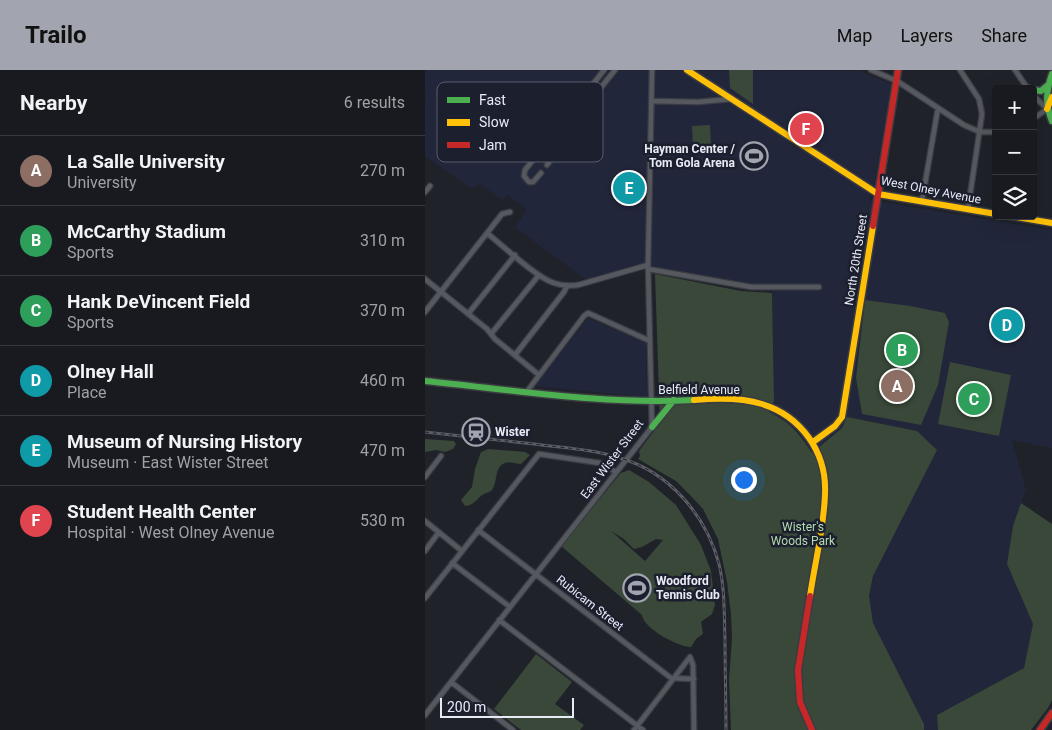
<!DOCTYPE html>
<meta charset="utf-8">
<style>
:root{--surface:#181a20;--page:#25272d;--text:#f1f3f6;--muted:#9fa1a5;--line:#36383e;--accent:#a2a5af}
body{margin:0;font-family:Roboto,sans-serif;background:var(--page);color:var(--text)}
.controls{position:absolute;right:15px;top:15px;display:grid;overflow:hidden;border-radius:5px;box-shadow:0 5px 20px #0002}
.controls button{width:45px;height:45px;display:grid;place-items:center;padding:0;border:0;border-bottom:1px solid var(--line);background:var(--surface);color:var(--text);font:25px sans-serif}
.scale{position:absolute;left:15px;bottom:12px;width:134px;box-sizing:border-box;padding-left:5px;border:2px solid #e8ebf6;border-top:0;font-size:14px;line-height:18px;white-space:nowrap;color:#e8ebf6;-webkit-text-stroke:4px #1c1f2e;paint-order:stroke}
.you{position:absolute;left:318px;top:409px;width:18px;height:18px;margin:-12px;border:4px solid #fff;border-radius:50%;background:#1a73e8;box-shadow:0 0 0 8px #1a73e833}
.badge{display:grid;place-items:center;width:32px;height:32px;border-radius:50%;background:var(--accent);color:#fff;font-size:16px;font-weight:700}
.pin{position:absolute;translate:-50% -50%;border:2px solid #fff;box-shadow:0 1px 5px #0006}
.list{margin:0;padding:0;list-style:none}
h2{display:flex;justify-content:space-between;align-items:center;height:65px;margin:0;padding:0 20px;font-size:21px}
h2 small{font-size:16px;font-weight:400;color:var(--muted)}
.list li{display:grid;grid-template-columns:32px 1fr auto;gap:15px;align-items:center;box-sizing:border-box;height:70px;padding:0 20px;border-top:1px solid var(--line)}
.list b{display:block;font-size:19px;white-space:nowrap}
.list p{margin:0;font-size:16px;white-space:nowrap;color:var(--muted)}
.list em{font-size:16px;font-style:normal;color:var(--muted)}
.icon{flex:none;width:28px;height:28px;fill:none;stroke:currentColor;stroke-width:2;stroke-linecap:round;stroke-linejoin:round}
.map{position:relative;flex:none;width:627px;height:660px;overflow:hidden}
header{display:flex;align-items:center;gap:30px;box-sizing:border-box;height:70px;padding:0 25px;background:var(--accent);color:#111}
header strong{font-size:24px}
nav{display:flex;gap:28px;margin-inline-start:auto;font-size:18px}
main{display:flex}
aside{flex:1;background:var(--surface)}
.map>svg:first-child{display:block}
.built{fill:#22263a}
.green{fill:#394838;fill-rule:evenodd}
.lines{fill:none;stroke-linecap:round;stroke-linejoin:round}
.street-casing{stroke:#3b3c43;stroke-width:7}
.fast-casing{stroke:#3b3c43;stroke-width:9}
.slow-casing{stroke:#3b3c43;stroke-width:9}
.jam-casing{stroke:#3b3c43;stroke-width:9}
.street{stroke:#56585f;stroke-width:4.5}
.fast{stroke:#4caf50;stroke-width:6}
.slow{stroke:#ffc107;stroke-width:6}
.jam{stroke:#c62828;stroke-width:6}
.rail-casing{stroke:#5d5e65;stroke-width:3}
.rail{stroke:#1c1f2e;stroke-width:1;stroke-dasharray:4;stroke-linecap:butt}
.labels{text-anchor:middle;stroke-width:5;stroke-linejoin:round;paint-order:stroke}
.poi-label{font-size:12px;font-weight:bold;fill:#e8ebf6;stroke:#1c1f2e;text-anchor:start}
.street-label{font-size:12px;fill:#e8ebf6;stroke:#1c1f2e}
.park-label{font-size:12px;fill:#b4dbae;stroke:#1c1f2e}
.key{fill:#1c1f2e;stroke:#595c6a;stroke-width:1}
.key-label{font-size:14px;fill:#e8ebf6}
</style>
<header>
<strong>Trailo</strong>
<nav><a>Map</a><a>Layers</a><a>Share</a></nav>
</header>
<main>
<aside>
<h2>Nearby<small>6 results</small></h2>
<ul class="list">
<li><span class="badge" style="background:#8d6e63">A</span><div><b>La Salle University</b><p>University</p></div><em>270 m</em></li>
<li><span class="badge" style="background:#2e9e5b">B</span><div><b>McCarthy Stadium</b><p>Sports</p></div><em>310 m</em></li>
<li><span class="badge" style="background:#2e9e5b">C</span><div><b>Hank DeVincent Field</b><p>Sports</p></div><em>370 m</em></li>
<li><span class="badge" style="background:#0f9aa8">D</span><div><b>Olney Hall</b><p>Place</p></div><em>460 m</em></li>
<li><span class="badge" style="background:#0f9aa8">E</span><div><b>Museum of Nursing History</b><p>Museum · East Wister Street</p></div><em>470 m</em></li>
<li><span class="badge" style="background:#e0444e">F</span><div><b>Student Health Center</b><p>Hospital · West Olney Avenue</p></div><em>530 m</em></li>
</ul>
</aside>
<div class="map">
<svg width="627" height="660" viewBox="0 0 627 660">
<rect width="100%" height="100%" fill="#20222a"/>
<!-- built -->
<path class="built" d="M0,0L434,1L466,14L450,110L444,130L627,160V378L587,370L601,420L588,456L582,494L608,554L599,598L512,645L513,660H499V654L448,553L444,526L449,503L511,380L492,361L422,347L417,358L387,383L373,362L344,343L349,331L347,217H328L223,195L164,212L90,157L102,140L83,125L78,130L55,114L47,119L0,86V29L2,26L0,24Z
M163,248L221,273L222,327L110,316Z"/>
<!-- green -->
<path class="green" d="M304,0H328V34L305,18Z
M285,55L286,77H268L267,56Z
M230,204L316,221L347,223L349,331L344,342C366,353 374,363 387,383L417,358L422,347L492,361L512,380L448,506L444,526L448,553L499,654V660H306L304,610L307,568L306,544L302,512L293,469L278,439L265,425L251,411L213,389L215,386L214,381L235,353Z
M440,230L485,236L520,243L524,252L513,315L496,355L437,344L431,308Z
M525,292L586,305L574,366L513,354Z
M0,369L29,371L31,374L28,379L20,382L11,380L0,382Z
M63,379L100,382L105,385L96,394C90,394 85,391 80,393C69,397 73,412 67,420C64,423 59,423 56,426C50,431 49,435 40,436L36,430L47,417L50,399L56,382Z
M204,400L224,412L251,435L276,475L286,501L290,535L287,544L276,552L278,564L271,569L266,577C253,577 218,558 217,545L136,476L196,403ZM186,461L199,469L209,479L217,477L231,469L238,470L220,491Z
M596,433L627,454V630L623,638L606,660H513L512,645L599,598L608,554L582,494L588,456Z
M111,584L147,612L130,634L159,655L155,660H96L69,639Z"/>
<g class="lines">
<!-- street casing -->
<g class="street-casing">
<path id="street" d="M446,0L472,11L539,55L555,62H571
M535,0L554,29L557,44L543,139
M590,0L603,19
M608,25L622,39L608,49
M226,31L273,32L306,29
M114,83L124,92
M122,95L130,84L132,72L190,0
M116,103L108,112H104L99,106L100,100L179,0
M0,122L5,116
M497,131L513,38
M62,163C77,175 112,208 129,213C137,216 145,216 153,215L223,195
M223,199L326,217H394
M0,209L62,259L70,269L114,305
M0,242L77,144L85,142
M43,244L90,185
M66,264L114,205
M90,285L139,222L142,216
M103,320L159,246L163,243L225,271
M0,407L16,386
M0,451L37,481
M53,460L246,608L269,609
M0,481L14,462
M27,493L85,537
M0,528L114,384L175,393L191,402
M74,550L218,660
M26,612L88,660
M0,645L227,357L223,195L227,0
M209,660L265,587L268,595L269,660"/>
</g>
<!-- fast casing -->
<g class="fast-casing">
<path id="fast" d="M627,4C621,21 620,34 627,51
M603,18V19
M608,20L616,21L623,15
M0,311C89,320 179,335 269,330
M227,357L249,330"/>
</g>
<!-- slow casing -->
<g class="slow-casing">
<path id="slow" d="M262,0L453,124L571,144
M622,39L627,27
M585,146L627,153
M269,330C291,328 315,327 337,334C376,346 402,382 400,424C399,458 390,492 385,526
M388,372L410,356L417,347L448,156"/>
</g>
<!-- jam casing -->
<g class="jam-casing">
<path id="jam" d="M448,156L473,0
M385,526L373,600L375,632L387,660
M615,660L627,643"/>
</g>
<!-- street -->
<use href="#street" class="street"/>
<!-- fast -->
<use href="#fast" class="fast"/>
<!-- slow -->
<use href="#slow" class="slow"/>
<!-- jam -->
<use href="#jam" class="jam"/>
<!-- rail casing -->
<g class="rail-casing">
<path id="rail" d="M0,362C36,366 73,370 109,374C138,378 167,379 195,388C244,402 281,445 294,494C300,519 299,544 300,569C300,599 301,630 301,660"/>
</g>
<!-- rail -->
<use href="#rail" class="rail"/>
</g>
<!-- icons -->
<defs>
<g id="stadium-ring" transform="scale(1.4375)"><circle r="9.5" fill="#1c1f2e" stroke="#a2a5af" stroke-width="1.5"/><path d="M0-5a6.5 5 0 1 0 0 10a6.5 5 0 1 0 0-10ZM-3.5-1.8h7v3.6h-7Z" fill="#a2a5af"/></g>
<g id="station-ring" transform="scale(1.4375)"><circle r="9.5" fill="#1c1f2e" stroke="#a2a5af" stroke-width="1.5"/><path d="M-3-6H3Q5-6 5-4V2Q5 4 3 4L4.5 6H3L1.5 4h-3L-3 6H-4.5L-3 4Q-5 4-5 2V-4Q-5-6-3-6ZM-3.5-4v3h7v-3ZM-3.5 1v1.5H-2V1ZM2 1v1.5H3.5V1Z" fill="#a2a5af"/></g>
</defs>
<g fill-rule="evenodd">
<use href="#stadium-ring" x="329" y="86"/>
<use href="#station-ring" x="51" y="362"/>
<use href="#stadium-ring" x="212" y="518"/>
</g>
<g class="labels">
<!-- poi labels -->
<g class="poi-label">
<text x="310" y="83" text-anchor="end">Hayman Center /<tspan x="310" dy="14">Tom Gola Arena</tspan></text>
<text x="70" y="366">Wister</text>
<text x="231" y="515">Woodford<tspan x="231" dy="14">Tennis Club</tspan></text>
</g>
<!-- street labels -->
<g class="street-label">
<text transform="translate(506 120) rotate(11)" y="4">West Olney Avenue</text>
<text transform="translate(431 190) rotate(-81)" y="4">North 20th Street</text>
<text x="274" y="324">Belfield Avenue</text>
<text transform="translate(187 389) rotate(-53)" y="4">East Wister Street</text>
<text transform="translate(165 533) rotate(38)" y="4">Rubicam Street</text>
</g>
<!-- park labels -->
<g class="park-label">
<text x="378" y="461">Wister's<tspan x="378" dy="14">Woods Park</tspan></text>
</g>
</g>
<!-- legend -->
<rect x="12" y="12" width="166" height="80" rx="8" class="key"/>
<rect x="22" y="27" width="23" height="6" fill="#4caf50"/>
<rect x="22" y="49" width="23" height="7" fill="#ffc107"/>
<rect x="22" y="72" width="23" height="6" fill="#c62828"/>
<g class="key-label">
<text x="54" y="35">Fast</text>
<text x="54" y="57">Slow</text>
<text x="54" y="80">Jam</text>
</g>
</svg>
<div class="controls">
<button>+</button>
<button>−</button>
<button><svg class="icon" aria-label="layers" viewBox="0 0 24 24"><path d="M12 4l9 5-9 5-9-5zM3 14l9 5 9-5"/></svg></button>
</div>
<div class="scale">200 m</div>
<div class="you"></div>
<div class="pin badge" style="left:472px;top:316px;background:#8d6e63">A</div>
<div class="pin badge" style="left:477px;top:280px;background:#2e9e5b">B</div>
<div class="pin badge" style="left:549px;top:329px;background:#2e9e5b">C</div>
<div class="pin badge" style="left:582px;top:255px;background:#0f9aa8">D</div>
<div class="pin badge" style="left:204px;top:118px;background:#0f9aa8">E</div>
<div class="pin badge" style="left:381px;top:59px;background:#e0444e">F</div>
</div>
</main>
